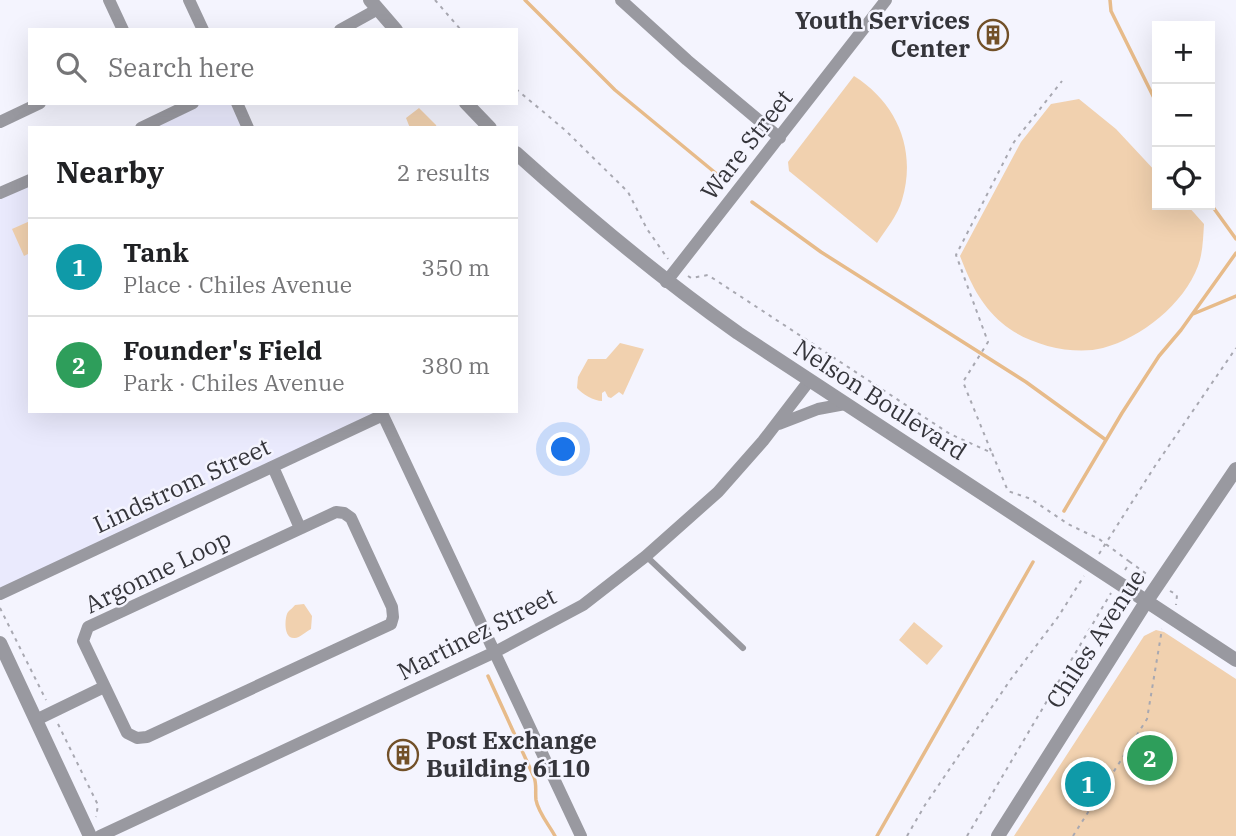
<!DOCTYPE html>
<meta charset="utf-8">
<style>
:root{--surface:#fff;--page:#f2f2f2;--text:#202124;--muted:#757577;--line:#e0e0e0;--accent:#725028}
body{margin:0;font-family:"IBM Plex Serif",serif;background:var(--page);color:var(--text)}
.controls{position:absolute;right:21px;top:21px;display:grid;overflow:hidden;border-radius:0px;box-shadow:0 7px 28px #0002}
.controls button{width:63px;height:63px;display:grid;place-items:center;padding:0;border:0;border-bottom:2px solid var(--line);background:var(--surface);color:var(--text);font:35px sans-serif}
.you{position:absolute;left:564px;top:450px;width:24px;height:24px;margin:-18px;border:5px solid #fff;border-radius:50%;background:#1a73e8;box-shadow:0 0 0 10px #1a73e833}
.badge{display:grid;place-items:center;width:46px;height:46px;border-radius:50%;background:var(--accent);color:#fff;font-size:23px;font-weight:700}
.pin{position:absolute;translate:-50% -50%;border:4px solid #fff;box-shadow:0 2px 7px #0006}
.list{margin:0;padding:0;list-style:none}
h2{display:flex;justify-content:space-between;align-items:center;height:91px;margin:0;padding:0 28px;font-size:30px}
h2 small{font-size:23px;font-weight:400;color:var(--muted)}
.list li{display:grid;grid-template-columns:46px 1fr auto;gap:21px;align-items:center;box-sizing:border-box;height:98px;padding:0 28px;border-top:2px solid var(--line)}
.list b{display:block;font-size:26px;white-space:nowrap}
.list p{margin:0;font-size:23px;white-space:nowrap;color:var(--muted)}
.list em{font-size:23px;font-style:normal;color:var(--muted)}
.icon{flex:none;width:38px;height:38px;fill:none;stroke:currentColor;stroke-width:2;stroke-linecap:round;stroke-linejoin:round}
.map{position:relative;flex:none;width:1236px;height:836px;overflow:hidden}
.search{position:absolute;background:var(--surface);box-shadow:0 7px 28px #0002;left:28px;top:28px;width:490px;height:77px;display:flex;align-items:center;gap:18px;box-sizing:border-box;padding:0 24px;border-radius:0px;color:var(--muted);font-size:26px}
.panel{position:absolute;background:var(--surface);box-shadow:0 7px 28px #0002;left:28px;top:126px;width:490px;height:287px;border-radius:0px}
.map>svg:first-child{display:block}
.built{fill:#eaeafd}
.green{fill:#f1d1af}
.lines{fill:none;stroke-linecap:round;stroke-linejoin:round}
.stream{stroke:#e7bb8a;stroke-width:3.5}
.path{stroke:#a8a8b1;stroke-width:2;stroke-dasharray:3.5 5;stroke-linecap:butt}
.service{stroke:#9999a0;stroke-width:6}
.minor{stroke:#9999a0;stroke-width:12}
.tertiary{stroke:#9999a0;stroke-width:14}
.labels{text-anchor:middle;stroke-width:5;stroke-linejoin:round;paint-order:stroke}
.poi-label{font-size:24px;font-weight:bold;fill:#35353b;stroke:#f4f4fe;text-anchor:end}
.street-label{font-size:24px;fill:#35353b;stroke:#f4f4fe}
</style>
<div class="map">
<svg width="1236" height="836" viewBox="0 0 1236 836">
<rect width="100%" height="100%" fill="#f4f4fe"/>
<!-- built -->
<path class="built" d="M193,103H237L248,128H141Z
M30,179V411H381L0,594V193Z"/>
<!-- green -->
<path class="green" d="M854,76C897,103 917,150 902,200C898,215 886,229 877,243L789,171L788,162Z
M1079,99L1116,129L1157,173V205H1187L1204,224C1203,238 1203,253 1198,266C1184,304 1141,338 1103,348C1072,356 1026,344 1002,323C980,304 970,282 960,256L1021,142L1051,104Z
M419,108L436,125L437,128H410L406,118Z
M30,221V253L24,256L12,229Z
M620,343L644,349L623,395L619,392L611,398L608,397L605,391L602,393V401C594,401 582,394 577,388L578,377L588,359H606Z
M304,604L312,616L311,629C307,631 299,638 295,638C283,639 285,619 287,614C288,611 294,607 295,605Z
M914,622L943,646L927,665L899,640Z
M1156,630L1164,632L1236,679V836H1014L1144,636Z"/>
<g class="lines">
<!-- stream -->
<path class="stream" d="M525,0L615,90L724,180
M1110,0L1111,11L1157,104
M752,202L821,252L1026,382L1106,440
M1210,203L1236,239
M1193,314L1236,296
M1064,511L1122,413L1159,356L1181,330L1236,253
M488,676L534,777C537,785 535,791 536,800C538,812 549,825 555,836
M877,836L1033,562"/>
<!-- path -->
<path class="path" d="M435,0L461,30
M516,89L565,130L628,192L647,229L668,259
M688,276L691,278L708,275L950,434L992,453L1008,491L1031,499L1068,524L1099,539L1130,562
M991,451L963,382L988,342L956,255L1014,142L1062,81
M1099,554L1155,466L1236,348
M1125,570L1130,562L1148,575
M1170,591L1177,595L1176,605
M0,608L46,700
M58,724L98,805L96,817
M907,836L925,805L1011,679L1058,617L1084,576
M967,836L1111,593
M1073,836L1147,719L1162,629"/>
<!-- service -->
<path class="service" d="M646,556L743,648"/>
<!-- minor -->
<path class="minor" d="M109,0L123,30
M189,0L203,30
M621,0L687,60L780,138
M340,30L378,9
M237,103L248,128
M0,122L40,103
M141,128L193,103
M0,193L30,180
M666,282L886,0
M381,411L581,836
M779,424L818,409L845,404
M273,467L300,528
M336,512L344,513L351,518L392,607L393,617L391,624L147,737L137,738L127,733L83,641L88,627Z
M0,594L383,415
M36,720L104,687
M100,836L495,652L583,605L646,556L718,492L763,441L809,381"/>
<!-- tertiary -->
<path class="tertiary" d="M370,0L396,30
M466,103L490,128
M516,153C587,217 660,278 738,333L1236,660
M0,643L90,836
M998,836L1146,602L1236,469"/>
</g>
<!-- icons -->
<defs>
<g id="building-ring" transform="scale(1.575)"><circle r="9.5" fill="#f4f4fe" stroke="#725028" stroke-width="1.5"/><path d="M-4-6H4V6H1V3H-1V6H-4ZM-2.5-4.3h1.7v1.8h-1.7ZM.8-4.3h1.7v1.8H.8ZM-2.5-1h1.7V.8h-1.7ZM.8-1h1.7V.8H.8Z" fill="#725028"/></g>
</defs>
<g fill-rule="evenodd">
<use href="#building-ring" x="993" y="35"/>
<use href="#building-ring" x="403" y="755"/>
</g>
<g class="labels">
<!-- poi labels -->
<g class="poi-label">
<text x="970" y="29">Youth Services<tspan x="970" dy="28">Center</tspan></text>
<text x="426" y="749" text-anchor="start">Post Exchange<tspan x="426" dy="28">Building 6110</tspan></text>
</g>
<!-- street labels -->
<g class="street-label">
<text transform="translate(747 145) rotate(-52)" y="8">Ware Street</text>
<text transform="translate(880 400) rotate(33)" y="8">Nelson Boulevard</text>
<text transform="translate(182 486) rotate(-25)" y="8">Lindstrom Street</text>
<text transform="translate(158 572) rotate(-26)" y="8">Argonne Loop</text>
<text transform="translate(477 634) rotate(-27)" y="8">Martinez Street</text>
<text transform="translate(1096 639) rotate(-57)" y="8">Chiles Avenue</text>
</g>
</g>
</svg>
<div class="controls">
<button>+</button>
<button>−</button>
<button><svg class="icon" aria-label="locate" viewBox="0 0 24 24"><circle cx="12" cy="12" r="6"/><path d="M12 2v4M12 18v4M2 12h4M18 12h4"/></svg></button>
</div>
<div class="you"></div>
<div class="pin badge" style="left:1088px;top:784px;background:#0f9aa8">1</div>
<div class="pin badge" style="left:1150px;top:758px;background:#2e9e5b">2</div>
<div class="search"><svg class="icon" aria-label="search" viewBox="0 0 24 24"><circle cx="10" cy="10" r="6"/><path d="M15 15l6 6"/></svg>Search here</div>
<section class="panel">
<h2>Nearby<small>2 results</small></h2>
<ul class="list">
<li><span class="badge" style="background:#0f9aa8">1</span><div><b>Tank</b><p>Place · Chiles Avenue</p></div><em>350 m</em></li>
<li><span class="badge" style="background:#2e9e5b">2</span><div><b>Founder's Field</b><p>Park · Chiles Avenue</p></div><em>380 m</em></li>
</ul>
</section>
</div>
